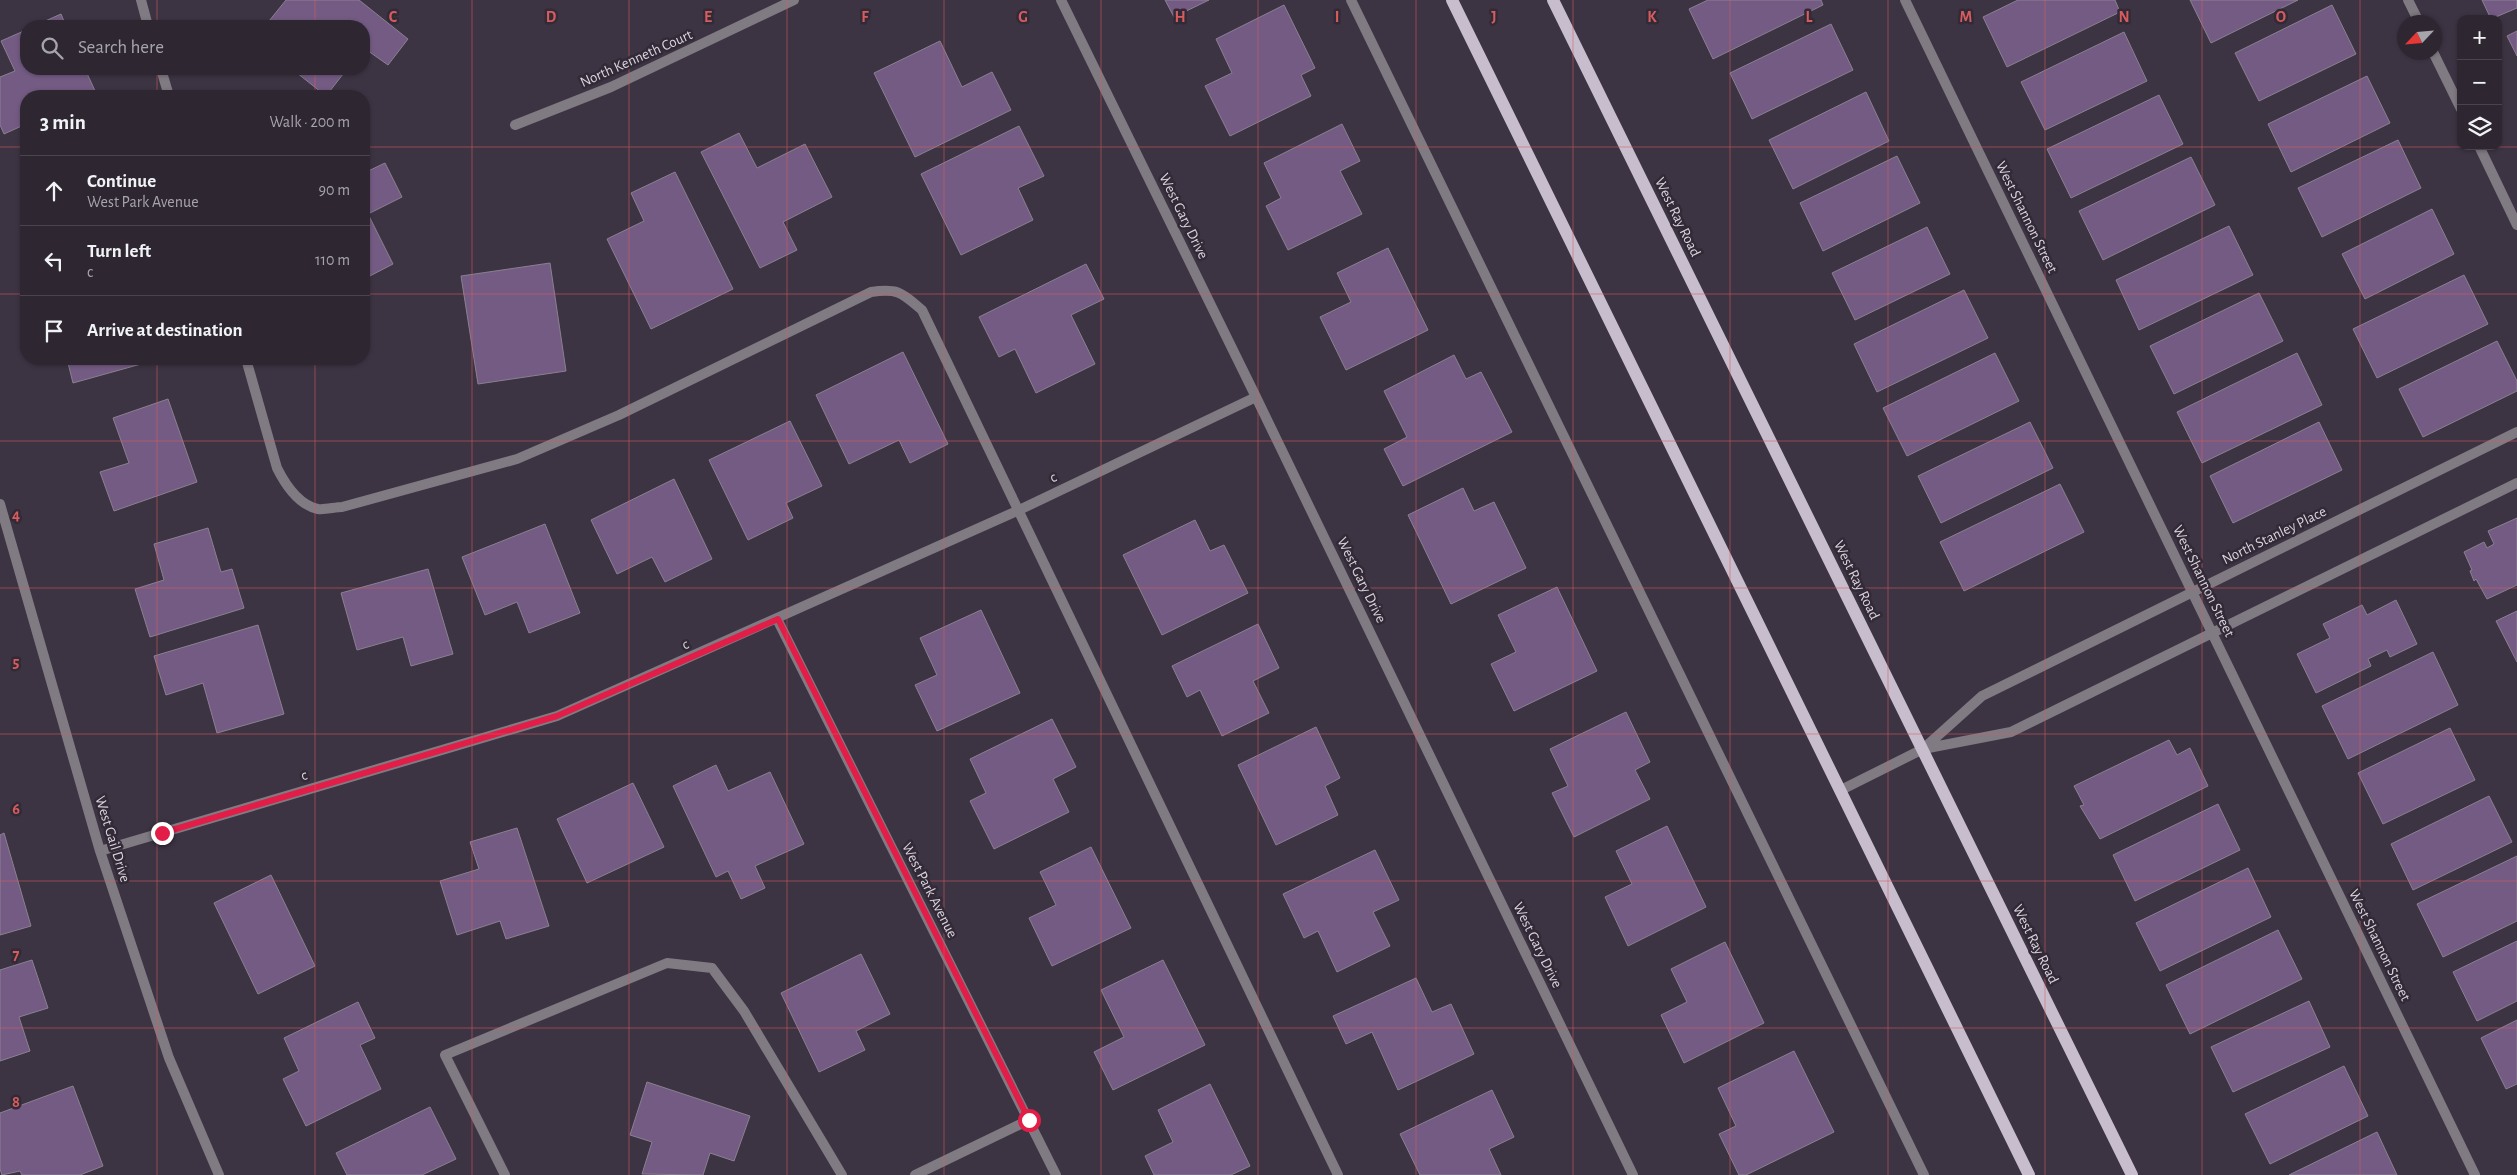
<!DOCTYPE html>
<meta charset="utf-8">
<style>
:root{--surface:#2e2732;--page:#3a333e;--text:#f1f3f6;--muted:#a7a5ac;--line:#49444d}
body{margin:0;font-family:"Alegreya Sans",sans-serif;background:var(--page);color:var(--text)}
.controls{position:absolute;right:15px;top:15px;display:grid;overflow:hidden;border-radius:10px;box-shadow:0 1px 4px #0004}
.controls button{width:45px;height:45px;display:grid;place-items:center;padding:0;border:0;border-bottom:1px solid var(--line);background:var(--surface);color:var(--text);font:25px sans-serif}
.compass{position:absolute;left:2397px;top:15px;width:45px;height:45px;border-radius:50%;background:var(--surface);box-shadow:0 1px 4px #0004;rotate:244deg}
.stop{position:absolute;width:15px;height:15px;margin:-11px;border:4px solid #e11d48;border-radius:50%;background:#fff}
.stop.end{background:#e11d48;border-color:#fff;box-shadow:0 1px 5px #0008}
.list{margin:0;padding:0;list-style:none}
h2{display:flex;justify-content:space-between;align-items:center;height:65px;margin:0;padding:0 20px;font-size:21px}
h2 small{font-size:16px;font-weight:400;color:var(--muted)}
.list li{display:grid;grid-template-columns:32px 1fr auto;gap:15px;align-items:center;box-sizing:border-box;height:70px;padding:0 20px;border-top:1px solid var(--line)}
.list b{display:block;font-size:19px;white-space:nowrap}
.list p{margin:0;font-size:16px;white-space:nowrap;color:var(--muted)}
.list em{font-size:16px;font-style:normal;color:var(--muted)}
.icon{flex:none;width:28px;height:28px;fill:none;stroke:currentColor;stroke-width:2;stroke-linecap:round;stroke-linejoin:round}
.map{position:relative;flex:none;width:2517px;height:1175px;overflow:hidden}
.search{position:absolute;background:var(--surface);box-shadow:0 1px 4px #0004;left:20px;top:20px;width:350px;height:55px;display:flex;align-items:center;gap:12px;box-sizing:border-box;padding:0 18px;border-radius:20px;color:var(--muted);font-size:19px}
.panel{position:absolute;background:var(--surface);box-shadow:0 1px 4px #0004;left:20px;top:90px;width:350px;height:275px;border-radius:20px}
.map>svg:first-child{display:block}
.building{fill:#745b84;stroke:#8a8091}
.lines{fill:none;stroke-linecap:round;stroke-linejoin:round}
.lane{stroke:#807b83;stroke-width:10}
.street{stroke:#807b83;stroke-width:10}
.primary{stroke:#c7bdcd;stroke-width:12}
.route{stroke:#e11d48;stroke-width:6}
.grid{fill:none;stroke:#d75c5e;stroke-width:1;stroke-opacity:0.55}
.labels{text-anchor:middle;stroke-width:5;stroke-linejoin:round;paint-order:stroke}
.street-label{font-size:15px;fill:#dad4dd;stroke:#332a38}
.grid-label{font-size:16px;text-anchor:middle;font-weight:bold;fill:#d75c5e;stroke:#332a38;stroke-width:5;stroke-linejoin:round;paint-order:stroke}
</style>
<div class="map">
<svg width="2517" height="1175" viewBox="0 0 2517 1175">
<rect width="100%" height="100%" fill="#3d3443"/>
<!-- building -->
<path class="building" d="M286,0H359L408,39L388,65L364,48V26H265Z
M1165,0H1209L1174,17Z
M1708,0H1821L1823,5L1713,59L1689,9Z
M2018,0H2115L2120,12L2007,67L1983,17Z
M2190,0H2298L2211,43Z
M2482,0H2517V8L2491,19Z
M1284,5L1315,68L1301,75L1311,96L1230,136L1205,86L1232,73L1216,39Z
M2332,5L2356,54L2259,101L2235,53Z
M61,14L66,26H34Z
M1831,24L1853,70L1752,119L1730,73Z
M26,30V69H85L96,93L87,96H26V124L4,134L0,125V77L15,71L1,41Z
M2517,31V56L2507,36Z
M2124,32L2147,81L2045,130L2021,82Z
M940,41L962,87L992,72L1011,110L915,157L874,73Z
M292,69H347L326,96Z
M2367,76L2390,123L2291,172L2268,124Z
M1866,92L1889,141L1793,189L1769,140Z
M2159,95L2183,144L2071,198L2047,149Z
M1342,124L1360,161L1340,171L1362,214L1288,250L1266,206L1281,198L1264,163Z
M1019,126L1044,176L1018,188L1033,220L961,255L921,174Z
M739,133L757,168L805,144L832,197L783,222L797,250L760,268L701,152Z
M2398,140L2421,188L2322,237L2298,188Z
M1897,156L1920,203L1823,251L1800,203Z
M2191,157L2215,205L2103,260L2079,211Z
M385,163L402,197L368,214L393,264L364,279V173Z
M675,172L733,289L651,329L607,239L644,221L631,193Z
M2432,209L2454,254L2365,299L2342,254Z
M2229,226L2253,275L2139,330L2116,280Z
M1927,227L1950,274L1855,320L1832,273Z
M1388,248L1428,330L1346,370L1320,317L1351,302L1337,273Z
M550,263L566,371L478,384L461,276Z
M1086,264L1104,299L1071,315L1095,364L1036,393L1015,349L999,357L979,317Z
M2464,275L2488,324L2377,378L2353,329Z
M1964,290L1988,338L1877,392L1854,344Z
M2259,293L2283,341L2174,394L2150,346Z
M2497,341L2517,381V391L2423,437L2399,389Z
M903,352L948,444L910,463L899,440L849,464L816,395Z
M1995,353L2019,401L1907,456L1883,408Z
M2297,353L2322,405L2202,463L2177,412Z
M1454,355L1466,379L1481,372L1512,432L1403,486L1384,449L1407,437L1384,391Z
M67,359H159L73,383Z
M168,399L197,482L114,511L100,472L129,463L113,418Z
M790,421L822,486L786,503L793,518L748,540L709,460Z
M2030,422L2053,468L1941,523L1918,476Z
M2319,422L2342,470L2233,523L2210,476Z
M674,479L712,559L665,582L652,557L617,574L591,520Z
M2060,484L2084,532L1964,591L1940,542Z
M1463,488L1474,511L1494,502L1526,568L1451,604L1408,515Z
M2517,518V585L2487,599L2476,579L2474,581L2470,571L2472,570L2464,552L2484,542L2487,548L2494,544L2488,531Z
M1195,520L1210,551L1224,545L1248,593L1162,635L1123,555Z
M545,524L580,613L529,633L517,602L485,615L462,557Z
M208,528L221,572L232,569L244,608L150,637L135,589L164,580L154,544Z
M428,569L453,654L411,666L403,637L357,650L341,593Z
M1557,587L1597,671L1514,711L1491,664L1516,652L1498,615Z
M2396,600L2417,644L2390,657L2387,650L2368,659L2371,666L2316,693L2297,654L2330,638L2323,624L2362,605L2367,615Z
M981,610L1020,693L937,731L915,685L937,675L920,638Z
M2517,611V662L2496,621Z
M1258,624L1279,668L1253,681L1269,713L1222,736L1200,690L1187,697L1172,666Z
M258,625L284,714L217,733L203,683L166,695L154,656Z
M2433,652L2458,705L2348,759L2322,706Z
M1626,712L1650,762L1635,770L1650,799L1574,837L1552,793L1568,786L1550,749Z
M1052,719L1076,767L1053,779L1069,812L994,849L970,801L986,793L970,759Z
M1316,727L1340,778L1325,786L1338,815L1276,845L1238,765Z
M2450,728L2475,780L2383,824L2358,773Z
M2169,740L2177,755L2190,748L2208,786L2100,839L2080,806L2084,805L2074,786Z
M716,765L728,791L770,772L804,844L755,866L765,888L741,899L728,871L716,877L673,786Z
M633,783L664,847L587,883L557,819Z
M2489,796L2512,842L2413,890L2391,844Z
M2218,804L2240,850L2135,901L2113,855Z
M1667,826L1706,907L1628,946L1605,897L1632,884L1616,851Z
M517,828L549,926L506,939L500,921L457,935L440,881L479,869L470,842Z
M4,833L31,926L0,935V835Z
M1091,847L1131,928L1052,966L1029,918L1056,905L1040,872Z
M1375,850L1399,900L1373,912L1390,946L1337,972L1318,931L1304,938L1283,894Z
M2517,856V921L2443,957L2417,904Z
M2248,868L2271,917L2160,971L2136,923Z
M271,875L315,966L258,994L214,903Z
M2278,930L2302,979L2190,1034L2166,985Z
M2517,941V1001L2477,1021L2453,972Z
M1725,942L1764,1023L1684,1063L1661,1015L1687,1002L1671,969Z
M861,954L890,1014L856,1031L865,1050L819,1072L781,993Z
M32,960L48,1008L19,1017L30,1051L0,1061V970Z
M1163,960L1205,1045L1113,1090L1094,1052L1124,1037L1101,990Z
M1416,978L1432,1012L1451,1004L1474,1054L1398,1090L1372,1032L1346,1044L1333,1016Z
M2309,1001L2330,1047L2233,1092L2211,1047Z
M358,1002L375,1038L360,1045L381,1089L306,1126L283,1079L299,1071L284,1038Z
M2517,1020V1084L2506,1089L2481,1038Z
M1794,1051L1834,1132L1746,1175H1739L1719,1134L1736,1126L1718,1088Z
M2344,1066L2368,1116L2270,1164L2245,1114Z
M647,1082L750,1116L734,1161L710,1153L703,1175L642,1174L652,1142L630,1135Z
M1210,1084L1250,1166L1231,1175H1154L1145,1156L1173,1142L1158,1110Z
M73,1086L103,1166L80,1175H22L20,1171L2,1175L0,1169V1113Z
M1492,1090L1514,1137L1489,1149L1501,1175H1420L1400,1134Z
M430,1107L456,1159L422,1175H347L336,1153Z
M2377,1132L2397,1175H2289Z"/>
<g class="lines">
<!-- lane -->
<path class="lane" d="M141,0L148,26
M1351,0L1924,1175
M161,69L169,96
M246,359L277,468C285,484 299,505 318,509C325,510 335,507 342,507L517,459L619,415L871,292C899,288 902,293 922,310L1338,1175
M505,1175L445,1055L667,963L712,968L744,1011L842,1175"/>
<!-- street -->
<path class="street" d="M1061,0L1256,397L1633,1175
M1905,0L2475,1175
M2408,0L2419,22
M2433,52L2461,109
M515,125L611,87L794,0
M2479,146L2517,225
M0,504L100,851L169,1058L219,1175
M777,619L1056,1175
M1923,749L1982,696L2517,432
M1841,790L1923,749L2011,732L2517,483
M100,851L557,716L1017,511L1256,397
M915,1175L1029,1120"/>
<!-- primary -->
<path class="primary" d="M1452,0L2029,1175
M1553,0L2132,1175"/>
</g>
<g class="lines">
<!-- route -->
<path class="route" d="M162,833L557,716L778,619L1029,1120"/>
</g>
<!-- grid -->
<path class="grid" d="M157,0V26M315,0V26M472,0V1175M629,0V1175M787,0V1175M944,0V1175M1101,0V1175M1258,0V1175M1416,0V1175M1573,0V1175M1730,0V1175M1888,0V1175M2045,0V1175M2202,0V1175M2360,0V1175M157,69V96M315,69V96M0,147H26M364,147H2517M0,294H26M364,294H2517M157,359V1175M315,359V1175M0,441H2517M0,588H2517M0,734H2517M0,881H2517M0,1028H2517"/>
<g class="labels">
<!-- street labels -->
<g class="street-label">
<text transform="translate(636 58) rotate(-24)" y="5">North Kenneth Court</text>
<text transform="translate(1184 216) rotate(64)" y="5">West Gary Drive</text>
<text transform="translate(1678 217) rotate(64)" y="5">West Ray Road</text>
<text transform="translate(2027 217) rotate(64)" y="5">West Shannon Street</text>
<text transform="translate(1053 477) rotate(-26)" y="5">c</text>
<text transform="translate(2274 535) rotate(-26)" y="5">North Stanley Place</text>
<text transform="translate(1362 580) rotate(64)" y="5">West Gary Drive</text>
<text transform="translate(1857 580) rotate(64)" y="5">West Ray Road</text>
<text transform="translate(2204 581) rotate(64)" y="5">West Shannon Street</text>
<text transform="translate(685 644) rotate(-24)" y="5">c</text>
<text transform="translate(304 775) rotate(-16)" y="5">c</text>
<text transform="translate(113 839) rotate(73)" y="5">West Gail Drive</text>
<text transform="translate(930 890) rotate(63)" y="5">West Park Avenue</text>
<text transform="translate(2036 944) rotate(64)" y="5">West Ray Road</text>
<text transform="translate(1538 945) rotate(64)" y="5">West Gary Drive</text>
<text transform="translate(2380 945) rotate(64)" y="5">West Shannon Street</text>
</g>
</g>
<g class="grid-label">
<text x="393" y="22">C</text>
<text x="551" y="22">D</text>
<text x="708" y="22">E</text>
<text x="865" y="22">F</text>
<text x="1023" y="22">G</text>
<text x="1180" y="22">H</text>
<text x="1337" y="22">I</text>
<text x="1494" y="22">J</text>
<text x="1652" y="22">K</text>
<text x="1809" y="22">L</text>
<text x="1966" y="22">M</text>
<text x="2124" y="22">N</text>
<text x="2281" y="22">O</text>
<text x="16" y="520">4</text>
<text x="16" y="667">5</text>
<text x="16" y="814">6</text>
<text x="16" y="960">7</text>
<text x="16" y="1107">8</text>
</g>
</svg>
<div class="controls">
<button>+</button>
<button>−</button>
<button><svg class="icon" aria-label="layers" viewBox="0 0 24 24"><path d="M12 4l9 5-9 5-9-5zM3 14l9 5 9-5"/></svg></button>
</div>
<svg class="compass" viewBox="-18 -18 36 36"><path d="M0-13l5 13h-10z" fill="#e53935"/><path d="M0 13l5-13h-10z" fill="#a7a5ac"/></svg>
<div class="stop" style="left:1029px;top:1120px"></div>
<div class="stop end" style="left:162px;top:833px"></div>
<div class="search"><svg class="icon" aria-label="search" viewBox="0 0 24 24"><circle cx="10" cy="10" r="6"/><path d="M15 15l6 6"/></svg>Search here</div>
<section class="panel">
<h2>3 min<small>Walk · 200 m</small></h2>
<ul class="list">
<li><svg class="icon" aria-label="ahead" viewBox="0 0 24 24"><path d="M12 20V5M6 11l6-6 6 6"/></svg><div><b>Continue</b><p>West Park Avenue</p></div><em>90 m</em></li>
<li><svg class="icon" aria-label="left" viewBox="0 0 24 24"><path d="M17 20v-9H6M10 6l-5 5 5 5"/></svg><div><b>Turn left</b><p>c</p></div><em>110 m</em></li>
<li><svg class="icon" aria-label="arrive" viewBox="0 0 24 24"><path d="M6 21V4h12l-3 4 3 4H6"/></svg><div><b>Arrive at destination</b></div></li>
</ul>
</section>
</div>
